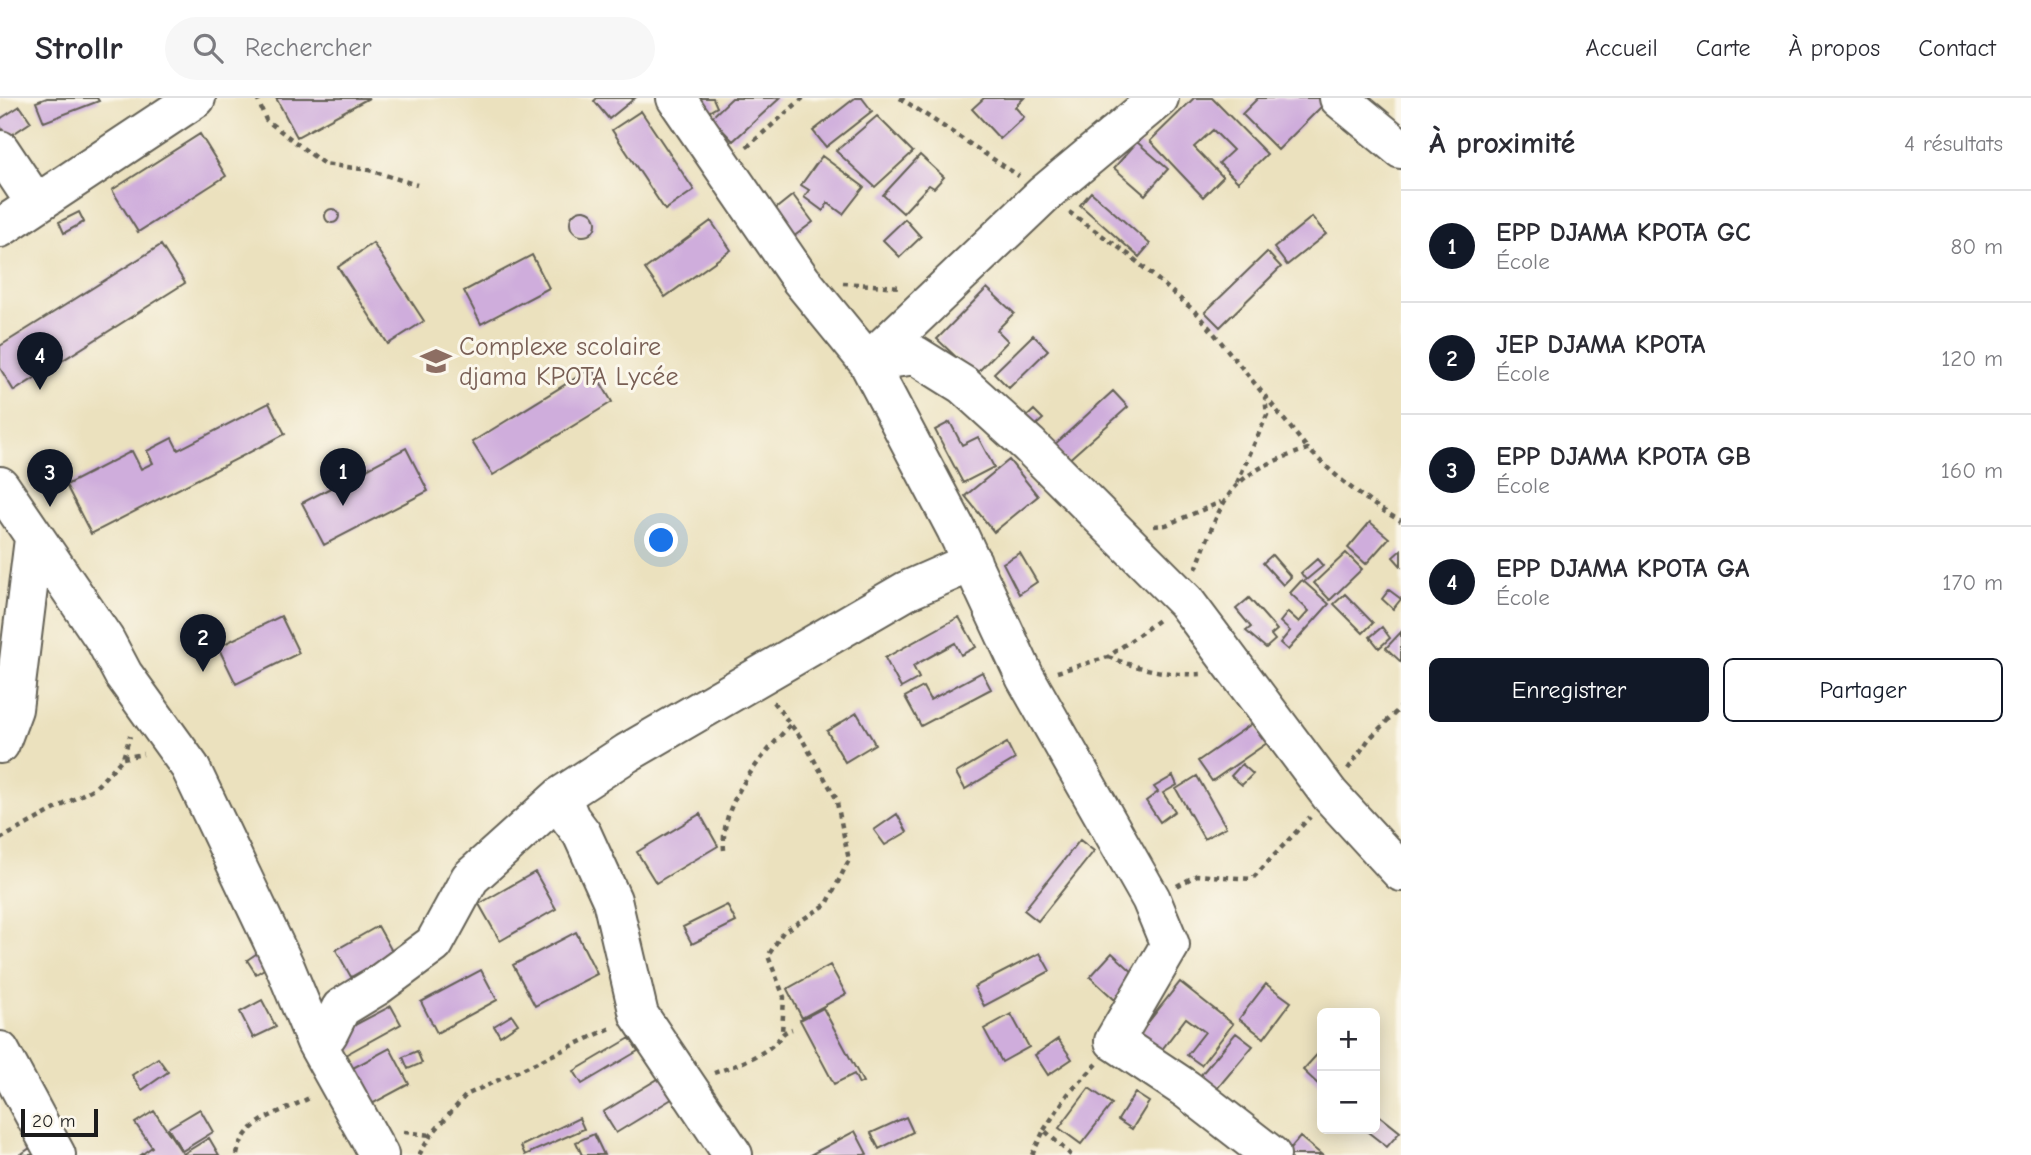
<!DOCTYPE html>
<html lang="fr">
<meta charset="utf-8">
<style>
:root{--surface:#fff;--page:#f7f7f7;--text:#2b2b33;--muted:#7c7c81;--line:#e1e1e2;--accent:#111827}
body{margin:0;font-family:"Comic Neue",sans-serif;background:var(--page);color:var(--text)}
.controls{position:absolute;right:21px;bottom:21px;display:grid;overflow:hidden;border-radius:10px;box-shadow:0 4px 18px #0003}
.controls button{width:63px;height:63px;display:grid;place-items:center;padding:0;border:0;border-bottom:2px solid var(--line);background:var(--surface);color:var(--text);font:35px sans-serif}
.scale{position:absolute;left:21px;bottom:18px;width:77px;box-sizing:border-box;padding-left:7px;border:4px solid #1c1c1c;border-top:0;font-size:19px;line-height:24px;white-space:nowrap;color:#1c1c1c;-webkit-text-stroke:5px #fbf7ec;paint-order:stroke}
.you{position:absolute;left:662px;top:443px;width:24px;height:24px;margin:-18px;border:5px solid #fff;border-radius:50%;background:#1a73e8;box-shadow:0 0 0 10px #1a73e833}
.badge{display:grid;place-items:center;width:46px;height:46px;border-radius:50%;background:var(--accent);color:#fff;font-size:23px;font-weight:700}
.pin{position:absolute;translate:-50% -58px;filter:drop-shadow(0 2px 4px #0008)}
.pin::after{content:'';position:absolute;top:37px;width:24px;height:21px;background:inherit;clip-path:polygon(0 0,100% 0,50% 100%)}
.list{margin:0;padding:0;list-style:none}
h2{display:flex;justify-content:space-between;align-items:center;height:91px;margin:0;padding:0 28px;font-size:30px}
h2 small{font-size:23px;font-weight:400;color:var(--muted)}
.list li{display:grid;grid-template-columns:46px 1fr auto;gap:21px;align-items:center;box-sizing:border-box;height:112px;padding:0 28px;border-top:2px solid var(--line)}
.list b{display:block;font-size:26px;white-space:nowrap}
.list p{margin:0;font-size:23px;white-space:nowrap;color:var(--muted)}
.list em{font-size:23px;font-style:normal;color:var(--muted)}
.actions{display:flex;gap:14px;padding:21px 28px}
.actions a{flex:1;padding:16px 0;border:2px solid var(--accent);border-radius:10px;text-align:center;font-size:24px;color:var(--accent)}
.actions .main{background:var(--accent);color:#fff}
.icon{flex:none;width:38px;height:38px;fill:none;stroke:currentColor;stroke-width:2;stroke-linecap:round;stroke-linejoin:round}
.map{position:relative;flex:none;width:1401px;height:1057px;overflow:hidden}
header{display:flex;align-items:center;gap:42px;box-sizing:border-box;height:98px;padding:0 35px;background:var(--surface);border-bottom:2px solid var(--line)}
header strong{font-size:33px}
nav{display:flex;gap:38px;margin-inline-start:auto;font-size:24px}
.search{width:490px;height:63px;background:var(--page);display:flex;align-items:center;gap:18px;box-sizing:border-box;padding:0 24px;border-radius:38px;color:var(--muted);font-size:26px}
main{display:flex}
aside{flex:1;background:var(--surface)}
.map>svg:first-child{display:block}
.building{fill:#cfaddc}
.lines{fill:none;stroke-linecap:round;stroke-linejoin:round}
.minor-casing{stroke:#646155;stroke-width:42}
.path{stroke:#646155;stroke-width:4.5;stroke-dasharray:5 5;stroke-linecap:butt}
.minor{stroke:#fff;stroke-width:38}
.labels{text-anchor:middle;stroke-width:6;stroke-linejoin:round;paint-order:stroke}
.education-label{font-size:26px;fill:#785e54;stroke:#fbf7ec;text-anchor:start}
</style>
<header>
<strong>Strollr</strong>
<div class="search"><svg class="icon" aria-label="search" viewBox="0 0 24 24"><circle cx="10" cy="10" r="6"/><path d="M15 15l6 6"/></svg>Rechercher</div>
<nav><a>Accueil</a><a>Carte</a><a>À propos</a><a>Contact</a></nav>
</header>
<main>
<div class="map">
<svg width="1401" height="1057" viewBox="0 0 1401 1057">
<rect width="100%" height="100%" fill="#fbf7ec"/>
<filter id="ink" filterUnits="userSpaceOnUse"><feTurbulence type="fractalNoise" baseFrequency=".0143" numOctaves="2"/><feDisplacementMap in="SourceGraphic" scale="14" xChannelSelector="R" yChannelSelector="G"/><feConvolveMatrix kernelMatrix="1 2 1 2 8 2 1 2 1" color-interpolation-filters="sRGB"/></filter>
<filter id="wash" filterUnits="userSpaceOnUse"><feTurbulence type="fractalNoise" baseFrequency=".00686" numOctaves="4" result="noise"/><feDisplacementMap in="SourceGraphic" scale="28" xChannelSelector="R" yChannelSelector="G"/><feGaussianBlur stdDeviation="1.57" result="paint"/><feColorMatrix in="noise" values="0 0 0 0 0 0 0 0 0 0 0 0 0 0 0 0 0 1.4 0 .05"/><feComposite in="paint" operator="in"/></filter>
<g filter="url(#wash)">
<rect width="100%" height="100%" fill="#ebe1be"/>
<g id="blocks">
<!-- building -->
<path class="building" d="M47,0H97L99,3L44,24L36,4Z
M276,0H369L297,39Z
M597,0H635L609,21L594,3Z
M687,0H713L717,9L698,20Z
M732,0H780L733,43L711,20Z
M855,0H862L872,13L826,49L813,33Z
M984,0H1024L1015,9L1024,19L1000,41L972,11Z
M1194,0H1212L1267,56L1238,84L1219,65L1233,52L1213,32L1194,49L1223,79L1203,99L1150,43Z
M1258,0H1321L1326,4L1278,52L1242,16Z
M20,8L31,24L7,40L0,28V21Z
M641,13L694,92L665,112L612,32Z
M877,18L913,54L875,89L836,53Z
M200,36L226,78L138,134L112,92Z
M1137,44L1168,71L1145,97L1114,70Z
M920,57L944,79L934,90L929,87L903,115L883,97Z
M822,58L864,89L843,116L828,105L823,113L804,99L809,92L801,87Z
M1091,94L1150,146L1139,159L1080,107Z
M793,97L813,124L793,139L773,113Z
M325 118a7 7 0 1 1 14 0a7 7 0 1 1-14 0Z
M570 125a13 13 0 1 1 26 0a13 13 0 1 1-26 0Z
M79,114L84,124L64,135L59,124Z
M1312,119L1326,136L1287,167L1274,150Z
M905,121L921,139L900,159L883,142Z
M711,123L731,152L665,199L645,171Z
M373,145L424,223L388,246L338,169Z
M161,147L185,185L14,293L0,270V248Z
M1267,154L1281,169L1220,229L1205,214Z
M532,157L549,190L481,226L464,193Z
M987,190L1014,215L997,232L1008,243L975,277L937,241Z
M1033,237L1048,252L1009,290L994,275Z
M592,270L612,304L493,377L472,344Z
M1113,293L1128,309L1066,364L1053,348Z
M269,305L285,336L91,436L66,387L132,353L141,371L153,365L147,353L172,340L178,352Z
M1034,312L1043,321L1027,335L1019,326Z
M950,324L962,347L978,339L994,369L963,385L935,332Z
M406,350L428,393L324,447L302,405Z
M1009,362L1038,398L994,434L965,398Z
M1370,424L1389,440L1366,466L1348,450Z
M1401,452V468L1393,459Z
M1020,455L1037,484L1019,496L1003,465Z
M1346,455L1362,471L1330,502L1314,485Z
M1272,457L1291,479L1283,487L1263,465Z
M1317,461L1323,468L1306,482L1301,475Z
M1302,482L1329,506L1288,552L1280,545L1290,533L1280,524L1288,514L1299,524L1309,513L1290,495Z
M1389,492L1401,501L1393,511L1382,501Z
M1345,496L1373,525L1363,535L1334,506Z
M1249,500L1277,532L1271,537L1275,542L1266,550L1246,533L1251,529L1236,511Z
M281,518L299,555L236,586L218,549Z
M959,519L976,549L961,557L955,545L913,568L919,580L901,590L885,560Z
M1382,529L1390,540L1379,550L1370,539Z
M1401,534V564L1386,550Z
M982,574L991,591L921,628L905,599L923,589L930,602Z
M857,615L875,646L845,664L827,633Z
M1253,625L1267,645L1212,683L1198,663Z
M1007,645L1015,661L965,691L956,675Z
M1242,666L1253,676L1242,687L1231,678Z
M1173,678L1177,687L1163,695L1175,713L1160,724L1146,703L1158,694L1154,689Z
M1197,678L1226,729L1204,741L1176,691Z
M700,716L718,748L656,785L637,754Z
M897,716L907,734L885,747L874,732Z
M1080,742L1094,753L1038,823L1024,812Z
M535,774L556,811L500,843L479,806Z
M727,807L736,824L692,846L683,829Z
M378,828L393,855L351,879L336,852Z
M576,834L597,876L535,908L513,867Z
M265,850L274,865L256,876L247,862Z
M1040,855L1050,873L984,908L974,889Z
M1112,855L1137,878L1115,902L1090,879Z
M830,867L846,896L802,920L787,891Z
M481,872L497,902L437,935L421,904Z
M1180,884L1233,926L1201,967L1187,957L1205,934L1186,920L1157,958L1135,941Z
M1266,886L1291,904L1264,940L1239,921Z
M262,902L276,929L253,940L240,914Z
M391,908L401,926L345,957L334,938Z
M823,910L863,984L859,986L854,976L834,986L800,922Z
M1011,916L1029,949L1002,964L984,931Z
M512,917L518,926L500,938L494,928Z
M1236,935L1253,948L1210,999L1194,985Z
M630,940L638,953L582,986L574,973Z
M1058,941L1072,961L1048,977L1035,957Z
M390,950L409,986L370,1007L351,971Z
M1322,951V990L1303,972Z
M417,953L422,965L408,971L403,959Z
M158,960L168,974L142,992L132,977Z
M668,975L680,996L616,1035L603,1014Z
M1089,990L1112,1006L1081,1046L1059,1030Z
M1135,995L1149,1004L1132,1031L1118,1022Z
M200,1011L213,1034L182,1053L168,1030Z
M154,1013L183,1056L209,1040L219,1057H141L152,1049L135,1025Z
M1375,1014L1400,1034L1387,1049L1364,1031H1375Z
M906,1019L913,1034L879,1051L871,1035Z
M579,1020L584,1031L525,1057L521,1048Z
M855,1033L867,1056L864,1057H810Z
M594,1036L604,1057H582L576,1044Z
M1300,1039L1322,1057H1285Z
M30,1050L35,1057H20Z"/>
</g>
</g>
<g filter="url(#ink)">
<use href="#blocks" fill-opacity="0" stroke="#646155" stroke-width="2"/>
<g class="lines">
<!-- minor casing -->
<g class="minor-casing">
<path id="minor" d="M676,0L801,182L868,264L915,257L963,287L1029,347L1185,503L1330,697L1401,774
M1159,0L1044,96L868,264L956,431L1025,579L1151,801L1170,847L1114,943L1186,991L1271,1057
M1339,0L1401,51
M0,52L36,106
M0,130L196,0
M0,388L105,542L123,576L190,669L285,869L316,944L379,1057
M0,646L13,611L34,441
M561,698L570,720L582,736L612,802L639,917L733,1057
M316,944L328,936L341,910L377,888L434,846L470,780L561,698L627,655L906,493L972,464
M0,953L56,1057"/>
</g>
<!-- path -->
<path class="path" d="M257,0L266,22L324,66L369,72L417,87
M900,0L1019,78
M747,49L803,0
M1069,114L1128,156L1199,217L1308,351
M843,185L900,189
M1237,385L1267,317L1265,299
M1154,428L1166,427L1221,404
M1196,471C1225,396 1226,377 1308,351C1336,379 1366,404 1401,423
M1108,559C1137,570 1169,578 1201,576
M1057,574L1108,559L1160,521
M773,604L802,641L836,700L849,762L827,806L783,834L768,858L784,899L782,935
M123,660L143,656
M1348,671L1369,641L1401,609
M0,741L96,689L123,660L130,638
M724,752C720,704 759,662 790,627
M1177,788L1197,777L1252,781L1310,719
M714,975C734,968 760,959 775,945C782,938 782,934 792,931
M1044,1032L1068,996L1097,966
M404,1034L431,1037
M237,1057C244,1020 283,1015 311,999
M419,1057L431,1037L466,997L613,929
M1032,1057L1044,1032L1071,1057"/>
<!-- minor -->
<use href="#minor" class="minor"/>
</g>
</g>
<!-- icons -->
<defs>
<g id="school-bare" transform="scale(2.415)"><path d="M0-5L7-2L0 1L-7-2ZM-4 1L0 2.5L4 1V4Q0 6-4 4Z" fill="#8d6e63" stroke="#fbf7ec" stroke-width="2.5" paint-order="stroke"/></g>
</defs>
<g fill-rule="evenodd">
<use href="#school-bare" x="436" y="263"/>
</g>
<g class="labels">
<!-- education labels -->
<g class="education-label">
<text x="459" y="257">Complexe scolaire<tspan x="459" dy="30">djama KPOTA Lycée</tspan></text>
</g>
</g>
</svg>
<div class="controls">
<button>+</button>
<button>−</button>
</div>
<div class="scale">20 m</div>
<div class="you"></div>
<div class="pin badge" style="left:343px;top:408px">1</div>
<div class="pin badge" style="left:203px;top:574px">2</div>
<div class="pin badge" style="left:50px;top:409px">3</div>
<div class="pin badge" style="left:40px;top:292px">4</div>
</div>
<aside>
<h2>À proximité<small>4 résultats</small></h2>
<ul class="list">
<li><span class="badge">1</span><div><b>EPP DJAMA KPOTA GC</b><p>École</p></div><em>80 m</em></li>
<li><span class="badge">2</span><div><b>JEP DJAMA KPOTA</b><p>École</p></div><em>120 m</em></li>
<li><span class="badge">3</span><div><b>EPP DJAMA KPOTA GB</b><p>École</p></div><em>160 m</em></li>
<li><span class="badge">4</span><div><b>EPP DJAMA KPOTA GA</b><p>École</p></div><em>170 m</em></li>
</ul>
<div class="actions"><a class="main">Enregistrer</a><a>Partager</a></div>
</aside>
</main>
